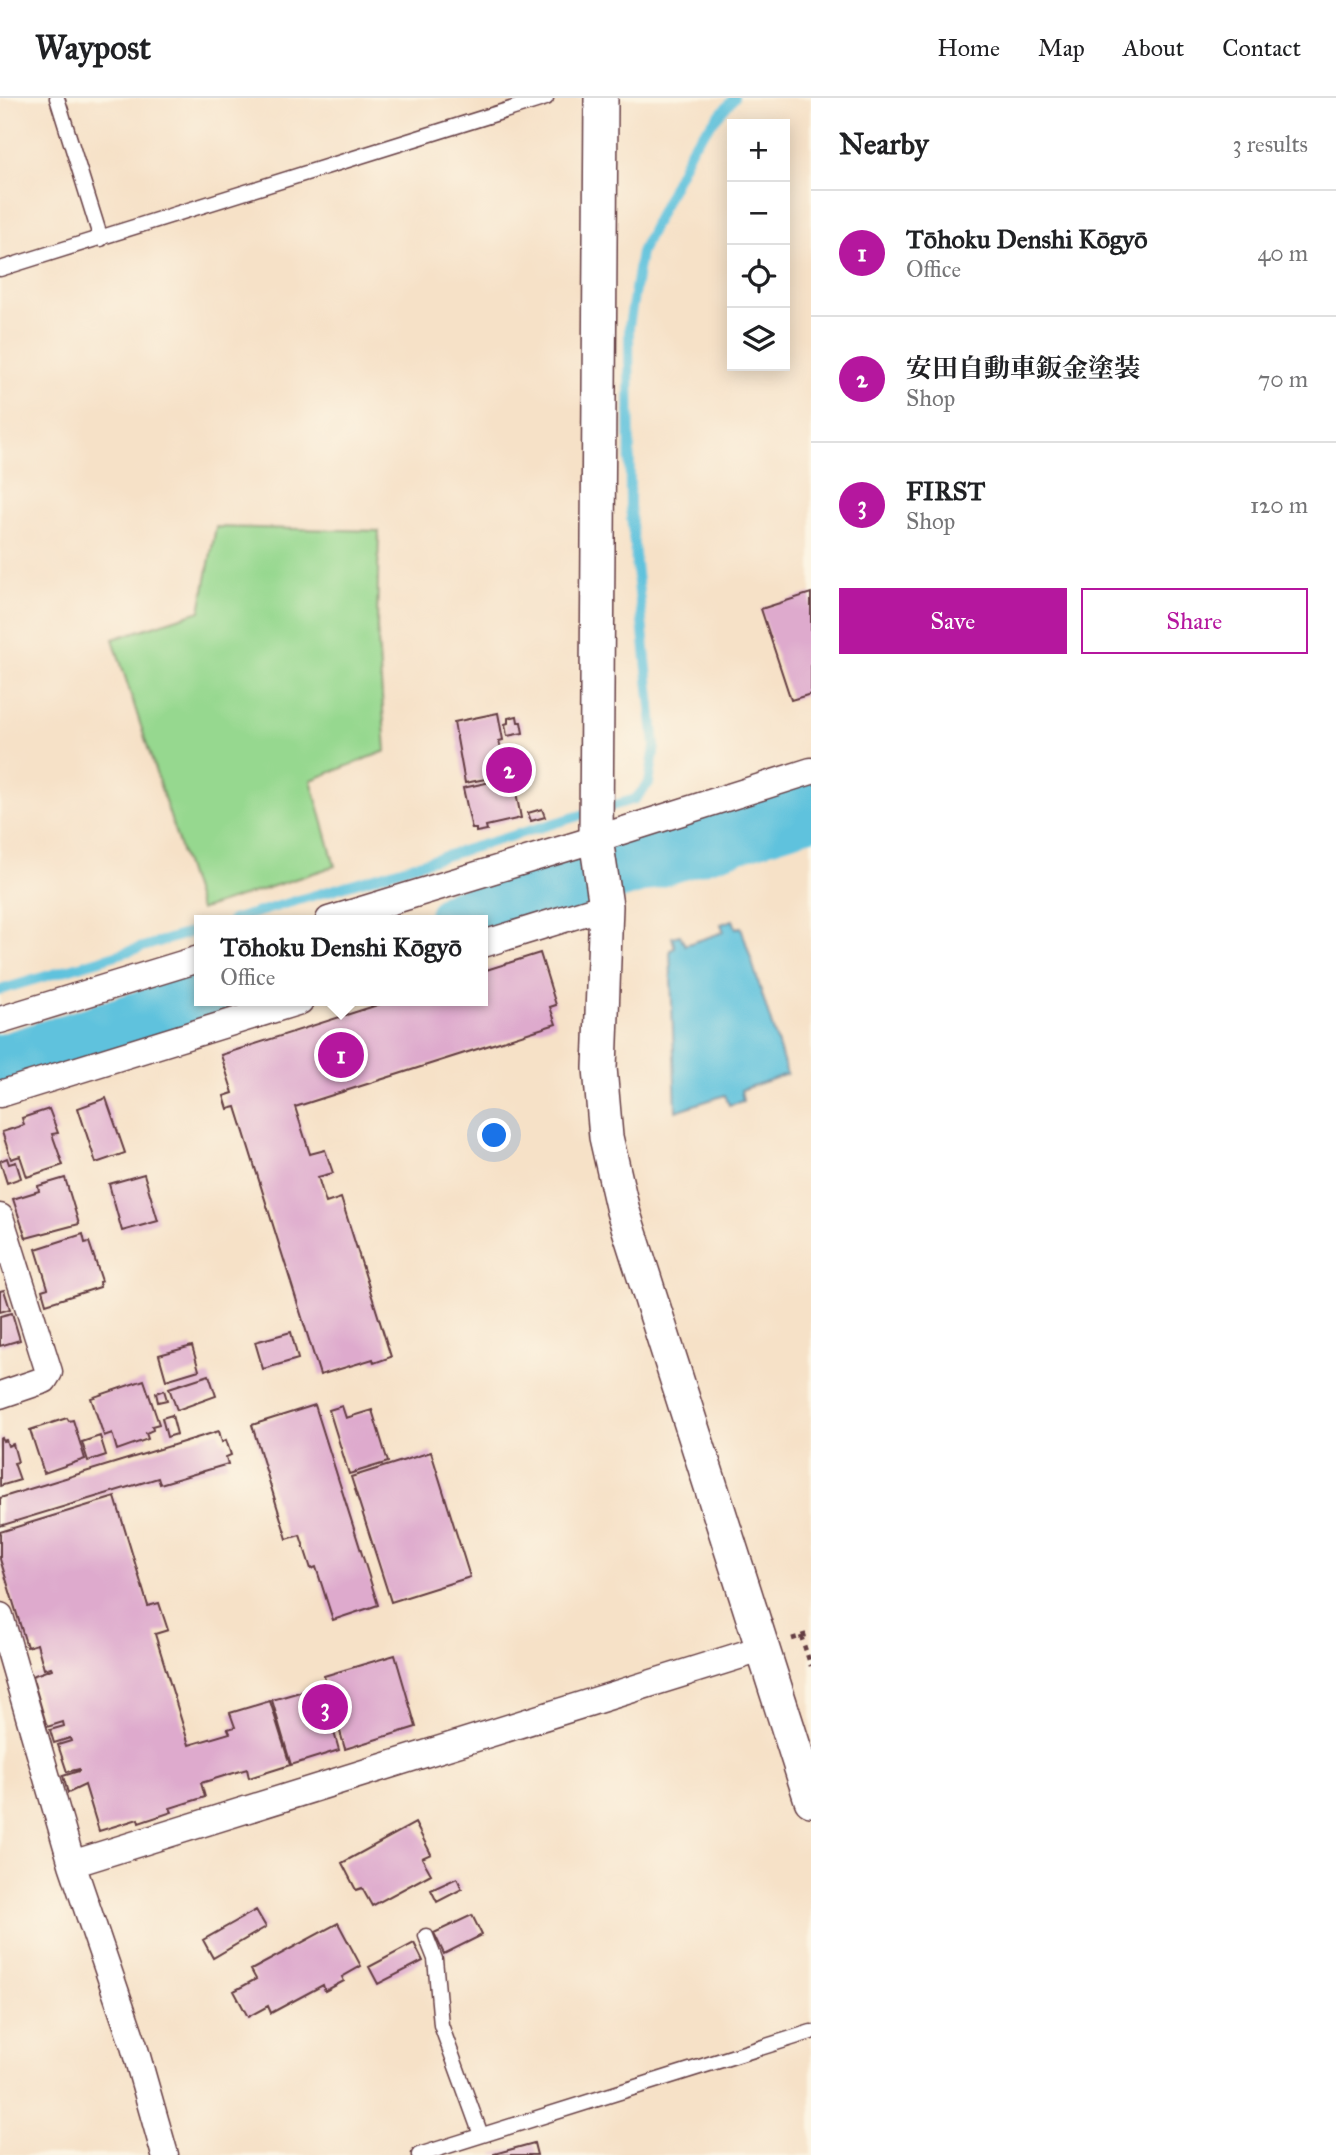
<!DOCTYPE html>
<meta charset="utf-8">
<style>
:root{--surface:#fff;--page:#f6f6f6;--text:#202124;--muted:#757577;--line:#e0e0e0;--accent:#b5179e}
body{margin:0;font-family:"IM FELL Great Primer","Noto Serif JP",serif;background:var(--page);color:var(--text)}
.controls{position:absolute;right:21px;top:21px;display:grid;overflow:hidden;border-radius:0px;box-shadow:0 4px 18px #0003}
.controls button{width:63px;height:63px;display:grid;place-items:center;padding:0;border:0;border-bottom:2px solid var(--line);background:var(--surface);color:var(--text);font:35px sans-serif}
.you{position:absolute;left:495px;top:1038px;width:24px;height:24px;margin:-18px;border:5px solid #fff;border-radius:50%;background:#1a73e8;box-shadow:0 0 0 10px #1a73e833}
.badge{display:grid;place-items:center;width:46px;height:46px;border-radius:50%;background:var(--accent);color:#fff;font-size:23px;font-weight:700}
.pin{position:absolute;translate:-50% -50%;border:4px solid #fff;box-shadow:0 2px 7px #0006}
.popup{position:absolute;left:194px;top:817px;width:294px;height:91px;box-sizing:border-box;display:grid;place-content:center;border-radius:0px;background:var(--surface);filter:drop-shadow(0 2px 5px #0005);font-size:23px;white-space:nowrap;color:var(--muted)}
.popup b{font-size:26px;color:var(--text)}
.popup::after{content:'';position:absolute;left:50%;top:100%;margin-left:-14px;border:14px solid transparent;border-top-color:var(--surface)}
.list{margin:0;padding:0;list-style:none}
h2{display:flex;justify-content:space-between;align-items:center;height:91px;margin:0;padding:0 28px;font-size:30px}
h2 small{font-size:23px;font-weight:400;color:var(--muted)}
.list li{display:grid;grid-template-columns:46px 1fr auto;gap:21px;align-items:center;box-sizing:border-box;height:126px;padding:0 28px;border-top:2px solid var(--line)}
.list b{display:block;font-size:26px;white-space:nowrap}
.list p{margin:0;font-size:23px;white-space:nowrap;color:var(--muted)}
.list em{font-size:23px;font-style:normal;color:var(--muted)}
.actions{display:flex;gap:14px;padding:21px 28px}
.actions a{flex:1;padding:16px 0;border:2px solid var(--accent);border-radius:0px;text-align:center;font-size:24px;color:var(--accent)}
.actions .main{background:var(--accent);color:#fff}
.icon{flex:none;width:38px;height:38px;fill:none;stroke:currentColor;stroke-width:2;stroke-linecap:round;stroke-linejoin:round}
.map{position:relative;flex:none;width:811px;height:2057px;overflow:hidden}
header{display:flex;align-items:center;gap:42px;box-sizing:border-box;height:98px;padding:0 35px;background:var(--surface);border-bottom:2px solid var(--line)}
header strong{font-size:33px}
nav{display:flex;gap:38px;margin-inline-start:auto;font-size:24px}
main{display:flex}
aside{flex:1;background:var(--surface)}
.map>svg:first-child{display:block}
.green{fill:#96d88f;stroke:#707c5d;stroke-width:2}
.water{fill:#5fc2dd;stroke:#547084;stroke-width:2}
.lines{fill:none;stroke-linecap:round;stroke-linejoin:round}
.stream{stroke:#5fc2dd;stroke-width:10}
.river{stroke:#5fc2dd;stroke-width:60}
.building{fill:#deaacd}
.service-casing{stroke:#643c42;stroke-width:17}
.minor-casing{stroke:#643c42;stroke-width:29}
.tertiary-casing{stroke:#643c42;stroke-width:36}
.path{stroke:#643c42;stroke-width:4.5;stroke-dasharray:5 5;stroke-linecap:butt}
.service{stroke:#fff;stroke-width:14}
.minor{stroke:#fff;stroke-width:26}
.tertiary{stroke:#fff;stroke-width:33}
</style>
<header>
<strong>Waypost</strong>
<nav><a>Home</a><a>Map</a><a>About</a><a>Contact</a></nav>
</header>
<main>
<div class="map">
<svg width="811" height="2057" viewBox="0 0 811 2057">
<rect width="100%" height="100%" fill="#fcf5e5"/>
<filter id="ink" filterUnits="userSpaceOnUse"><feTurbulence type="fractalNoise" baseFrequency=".0143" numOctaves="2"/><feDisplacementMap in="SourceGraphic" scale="14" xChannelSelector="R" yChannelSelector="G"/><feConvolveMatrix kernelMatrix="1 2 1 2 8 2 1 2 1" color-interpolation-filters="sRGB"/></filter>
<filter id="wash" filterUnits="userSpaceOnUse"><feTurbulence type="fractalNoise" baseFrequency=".00686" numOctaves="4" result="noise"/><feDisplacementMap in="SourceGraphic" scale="28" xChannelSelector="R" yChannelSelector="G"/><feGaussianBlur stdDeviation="1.57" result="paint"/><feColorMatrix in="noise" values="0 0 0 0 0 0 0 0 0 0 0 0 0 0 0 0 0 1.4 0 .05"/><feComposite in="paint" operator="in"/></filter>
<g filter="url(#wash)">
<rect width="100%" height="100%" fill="#f6e1c7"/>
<!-- green -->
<path class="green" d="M216,429L379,433L377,529L386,653L311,682L335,768L200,812L113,541L200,513Z"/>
<!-- water -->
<path class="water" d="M733,822L736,830L741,829L787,976L741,992L743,1003L729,1007L725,997L676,1013L670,852L675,850L672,839L680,837L685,847L724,834L721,826Z"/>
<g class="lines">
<!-- stream -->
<path class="stream" d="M232,822L635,701L649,685L655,648L630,408L629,228L641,154L693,47L734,0
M0,892L199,832"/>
<!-- river -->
<path class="river" d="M458,822L811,711
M0,967L203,903"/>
</g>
<g id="blocks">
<!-- building -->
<path class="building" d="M811,495V596L791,602L761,511Z
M498,615L503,642L499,643L502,655L515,652L519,671L501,675V678L465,685L454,624Z
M517,618L518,624H521L523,635L507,638L505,626L508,625V620Z
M513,679L521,720L486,728L487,732L476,734V731H472L463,690Z
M542,711L545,719L531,723L528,715Z
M540,855L556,907L550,909L556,926L295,1009L310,1056L325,1052L333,1075L318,1079L326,1105L341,1100L391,1259L374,1265L373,1261L320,1277L236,1009L228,1011L224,998L233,995L221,957L390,903H483V873Z
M106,1000L125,1055L96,1065L78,1010Z
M49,1011L58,1035L52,1036L63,1067L27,1079L20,1058L11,1061L2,1034L24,1027L22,1020Z
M7,1060L9,1066L16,1064L21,1080L7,1085L0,1063Z
M144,1076L158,1123L122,1133L109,1086Z
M65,1080L79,1126L26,1140L13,1101L39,1093L38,1088Z
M83,1136L85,1145L89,1144L102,1183L99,1184L100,1189L46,1206L42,1192L48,1190L36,1151Z
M4,1192L10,1211L0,1214V1193Z
M12,1215L20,1242L0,1248V1218Z
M291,1234L298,1261L263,1271L255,1244Z
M192,1248L199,1272L166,1282L159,1257Z
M209,1277L216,1298L177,1312L169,1290Z
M144,1282L159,1326L152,1328L153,1332L146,1335L148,1341L117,1352L112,1335L104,1338L91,1300Z
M164,1292L167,1302L158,1304L156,1295Z
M315,1307L378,1507L333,1522L316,1469L311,1471L300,1437L287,1441L252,1327Z
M342,1308L346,1320L372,1312L388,1364L349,1376L329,1312Z
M172,1317L177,1336L167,1339L162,1320Z
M67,1320L69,1323L73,1322L85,1361L44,1375L30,1332Z
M219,1333L222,1344L226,1342L231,1357L226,1359L228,1366L160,1386L158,1380L0,1428V1400Z
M100,1338L106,1357L88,1363L82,1344Z
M2,1340L3,1343L6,1342L8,1348L13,1346L18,1364L14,1365L20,1382L0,1388V1341Z
M431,1354L470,1479L391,1504L351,1379Z
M115,1399L148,1508L159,1505L168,1532L155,1536L189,1647L230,1635L228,1631L235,1629L230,1615L270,1603L290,1667L249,1680L247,1671L201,1685L205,1699L170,1710L172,1714L139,1725L138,1721L99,1733L85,1687L68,1695L63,1678L79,1673V1671L67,1674L58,1647L71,1643L70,1640L54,1645L50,1632L64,1628L63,1624L47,1629L32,1578L52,1571L51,1569L44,1571L37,1546L27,1549L0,1461V1434Z
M395,1557L416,1629L345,1651L324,1578Z
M321,1588L339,1652L291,1667L272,1602Z
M415,1725L431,1756L422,1760L431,1776L372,1808L362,1790L356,1792L342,1765Z
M457,1780L462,1791L437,1804L431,1792Z
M256,1812L266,1829L213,1860L203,1842Z
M472,1817L482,1837L444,1856L434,1835Z
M338,1825L361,1868L342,1879L344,1883L325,1893L323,1887L271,1915L268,1908L248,1919L234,1893L256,1881L251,1872Z
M414,1845L423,1863L378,1886L369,1869Z
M534,2045L537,2057H494V2056Z"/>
</g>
</g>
<g filter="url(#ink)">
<use href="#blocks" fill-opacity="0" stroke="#643c42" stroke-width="2"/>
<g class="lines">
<!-- service casing -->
<g class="service-casing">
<path id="service" d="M57,0L101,141
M0,171L546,0
M426,1838L435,1861L441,1927L481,2037
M419,2057L811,1934"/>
</g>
<!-- minor casing -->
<g class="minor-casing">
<path id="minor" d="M329,822L596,741L811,673
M483,846L606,808
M0,922L199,861
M0,996L300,903
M0,1119L49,1274L44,1282L0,1297
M0,1518L72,1766L134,1948L165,2057
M72,1766L761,1551"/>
</g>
<!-- tertiary casing -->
<g class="tertiary-casing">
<path id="tertiary" d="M601,0L596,741L606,808L600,970L606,1039L623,1113L811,1702"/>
</g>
<!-- path -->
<path class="path" d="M801,1538L811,1568
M792,1541L811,1535"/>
<!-- service -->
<use href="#service" class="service"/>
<!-- minor -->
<use href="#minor" class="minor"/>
<!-- tertiary -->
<use href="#tertiary" class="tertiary"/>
</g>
</g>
</svg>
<div class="controls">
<button>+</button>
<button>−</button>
<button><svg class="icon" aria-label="locate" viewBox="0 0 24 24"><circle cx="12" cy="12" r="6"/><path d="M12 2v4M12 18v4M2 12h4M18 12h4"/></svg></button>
<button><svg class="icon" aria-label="layers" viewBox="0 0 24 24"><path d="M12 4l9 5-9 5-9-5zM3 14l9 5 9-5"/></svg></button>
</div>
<div class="you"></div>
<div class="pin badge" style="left:341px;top:957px">1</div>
<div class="popup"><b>Tōhoku Denshi Kōgyō</b>Office</div>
<div class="pin badge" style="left:509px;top:672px">2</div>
<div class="pin badge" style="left:325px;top:1609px">3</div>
</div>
<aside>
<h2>Nearby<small>3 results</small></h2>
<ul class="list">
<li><span class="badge">1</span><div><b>Tōhoku Denshi Kōgyō</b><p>Office</p></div><em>40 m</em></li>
<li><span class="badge">2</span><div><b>安田自動車鈑金塗装</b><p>Shop</p></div><em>70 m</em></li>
<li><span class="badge">3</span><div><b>FIRST</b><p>Shop</p></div><em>120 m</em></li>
</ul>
<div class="actions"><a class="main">Save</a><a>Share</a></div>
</aside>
</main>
